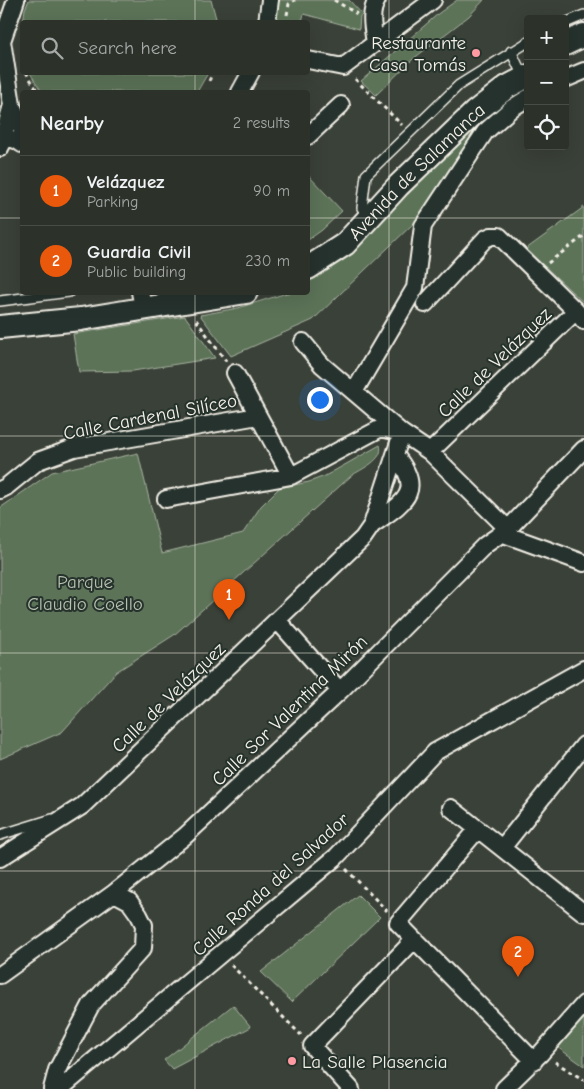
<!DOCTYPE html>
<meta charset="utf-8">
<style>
:root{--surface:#2c312a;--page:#383d36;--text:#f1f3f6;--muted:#a6a9a8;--line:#484c47;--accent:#ea580c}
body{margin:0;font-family:"Comic Neue",sans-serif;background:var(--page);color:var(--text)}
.controls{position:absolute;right:15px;top:15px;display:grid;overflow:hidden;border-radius:5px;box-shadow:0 5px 20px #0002}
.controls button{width:45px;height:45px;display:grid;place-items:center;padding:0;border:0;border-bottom:1px solid var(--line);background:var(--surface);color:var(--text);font:25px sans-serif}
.you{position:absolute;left:319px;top:399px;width:18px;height:18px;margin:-12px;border:4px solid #fff;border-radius:50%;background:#1a73e8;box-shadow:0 0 0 8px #1a73e833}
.badge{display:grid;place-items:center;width:32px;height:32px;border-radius:50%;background:var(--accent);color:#fff;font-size:16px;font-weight:700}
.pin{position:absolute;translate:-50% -41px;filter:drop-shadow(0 1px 2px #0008)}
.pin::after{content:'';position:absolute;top:26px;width:18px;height:15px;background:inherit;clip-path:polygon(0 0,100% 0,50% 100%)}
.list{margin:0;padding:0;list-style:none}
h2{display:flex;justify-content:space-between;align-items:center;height:65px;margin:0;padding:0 20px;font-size:21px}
h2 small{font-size:16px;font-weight:400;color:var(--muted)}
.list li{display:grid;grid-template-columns:32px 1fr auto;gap:15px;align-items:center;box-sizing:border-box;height:70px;padding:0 20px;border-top:1px solid var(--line)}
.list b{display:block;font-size:19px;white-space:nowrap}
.list p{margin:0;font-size:16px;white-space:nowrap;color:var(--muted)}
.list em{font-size:16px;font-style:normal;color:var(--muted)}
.icon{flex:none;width:28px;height:28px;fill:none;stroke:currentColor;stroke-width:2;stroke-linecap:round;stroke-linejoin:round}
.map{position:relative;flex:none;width:584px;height:1089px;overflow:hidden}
.search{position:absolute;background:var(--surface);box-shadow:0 5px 20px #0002;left:20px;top:20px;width:290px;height:55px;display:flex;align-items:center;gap:12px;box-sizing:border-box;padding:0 18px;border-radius:5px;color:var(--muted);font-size:19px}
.panel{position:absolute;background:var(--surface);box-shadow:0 5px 20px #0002;left:20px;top:90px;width:290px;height:205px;border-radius:5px}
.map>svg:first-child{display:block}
.green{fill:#5c7358;stroke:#a8b2a0}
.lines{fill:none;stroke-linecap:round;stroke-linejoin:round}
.lane-casing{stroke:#f4f1e8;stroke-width:12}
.street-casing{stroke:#f4f1e8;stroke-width:20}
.secondary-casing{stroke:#f4f1e8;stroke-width:26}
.path{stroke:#f4f1e8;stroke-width:3;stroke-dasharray:4 4;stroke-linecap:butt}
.lane{stroke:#26332d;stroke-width:9}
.street{stroke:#26332d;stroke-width:16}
.secondary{stroke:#26332d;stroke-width:22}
.grid{fill:none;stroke:#f4f1e8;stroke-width:1;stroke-opacity:0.55}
.poi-dot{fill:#ff9aa2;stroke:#26332d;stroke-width:2}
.labels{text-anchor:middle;stroke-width:4;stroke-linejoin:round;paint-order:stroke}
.poi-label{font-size:19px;fill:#f4f1e8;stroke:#26332d;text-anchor:end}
.street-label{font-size:19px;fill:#f4f1e8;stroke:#26332d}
.park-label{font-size:19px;fill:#b7bfae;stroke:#26332d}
</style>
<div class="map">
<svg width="584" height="1089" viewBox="0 0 584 1089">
<rect width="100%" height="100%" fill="#3a4138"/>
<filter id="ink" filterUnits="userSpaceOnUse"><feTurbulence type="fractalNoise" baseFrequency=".02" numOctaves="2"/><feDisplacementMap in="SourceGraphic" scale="10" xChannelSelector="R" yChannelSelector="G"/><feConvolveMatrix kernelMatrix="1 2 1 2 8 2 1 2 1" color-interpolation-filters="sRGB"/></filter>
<g filter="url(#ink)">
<!-- green -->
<path class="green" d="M29,0H211L217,22H23L25,9Z
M279,0H349L363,15L360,16L359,29L304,14L302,21L275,22Z
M457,0H484L469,16L413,59L376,95L361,81L439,13Z
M30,73H208L197,92H42Z
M528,86V94L445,184L415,222L313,320L231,356L200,315L238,308L287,293L308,292V282L347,256L478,123Z
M308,175L342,211L322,230L308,240Z
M584,207V303L526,249Z
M185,316L215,358L133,371L79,372L73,334Z
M380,445C385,460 361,469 351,476L174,635L116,672L62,732L0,759V508L52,472L138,453L162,553L243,533L261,506L279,488L309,482L325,476Z
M358,895L380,917L292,1002L261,972Z
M233,1005L251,1027L172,1069L164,1060Z
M584,1015V1066L557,1047Z"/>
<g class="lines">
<!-- lane casing -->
<g class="lane-casing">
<path id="lane" d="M565,23L584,15
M511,51L519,68
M362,208L366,175L459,85L528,42
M0,301L69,292
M0,835L52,819"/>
</g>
<!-- street casing -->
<g class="street-casing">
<path id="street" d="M16,0L2,41L12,105L22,129
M267,22L270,0
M375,43C373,29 369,13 377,0
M308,60L343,67L433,0
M565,79L584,71
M240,92L251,72
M308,136L341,105
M0,148L12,105
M0,148L4,140C12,138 16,139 22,144
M140,292L142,302
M425,304L485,239L491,236H499L576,311
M235,373L291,476
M354,392L415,288L423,226L485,132L512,108L528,98
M430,452L576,311L584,321
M0,490L6,487L38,461L74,448L258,416
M166,499L291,476L381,428L402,433L430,452L508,529
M372,525C403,503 426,492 395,455
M501,533L584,563
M277,620L340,691
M451,808L584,913
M478,829L398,923L534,1061
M502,848L584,745
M0,858L82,806L363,538L372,525L402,433L322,365L303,342
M0,975L114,893L185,836L340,691L485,545L508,529L584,449
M52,1089L57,1070L91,1005L143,948L144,925L139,915L129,901L114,893
M60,1089L336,857L435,752L584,669
M351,1089L312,1046L414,940
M504,1089L541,1053L584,1004"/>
</g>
<!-- secondary casing -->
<g class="secondary-casing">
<g id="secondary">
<path d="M565,44L584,35"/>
<path id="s1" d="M308,268L345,244L399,185L475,112L507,87L528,76"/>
<path d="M0,327L81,319L246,292"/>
</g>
</g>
<!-- path -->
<path class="path" d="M334,0L357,14
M287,15L289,4L295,0
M26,72L38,92
M355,79L402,125
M209,81L213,72
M548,263L584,236
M196,320L226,361
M346,869L387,911
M231,965L301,1035
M555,1062L584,1080"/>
<!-- lane -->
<use href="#lane" class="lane"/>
<!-- street -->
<use href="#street" class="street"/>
<!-- secondary -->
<use href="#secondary" class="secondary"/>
</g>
</g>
<!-- grid -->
<path class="grid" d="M195,0V22M389,0V1089M195,72V92M0,218H22M308,218H584M195,292V1089M0,436H584M0,653H584M0,871H584"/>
<!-- markers -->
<g class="poi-dot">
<circle cx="476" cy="53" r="5"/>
<circle cx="292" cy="1061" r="5"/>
</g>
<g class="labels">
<!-- poi labels -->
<g class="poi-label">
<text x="466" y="49">Restaurante<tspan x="466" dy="22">Casa Tomás</tspan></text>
<text x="302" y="1068" text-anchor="start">La Salle Plasencia</text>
</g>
<!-- street labels -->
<g class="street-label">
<text dy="7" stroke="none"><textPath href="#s1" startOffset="146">Avenida de Salamanca</textPath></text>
<text transform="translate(494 362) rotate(-44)" y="7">Calle de Velázquez</text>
<text transform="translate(150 416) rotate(-11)" y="7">Calle Cardenal Silíceo</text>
<text transform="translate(168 697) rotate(-44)" y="7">Calle de Velázquez</text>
<text transform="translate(289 710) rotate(-44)" y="7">Calle Sor Valentina Mirón</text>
<text transform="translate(270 884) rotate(-42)" y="7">Calle Ronda del Salvador</text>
</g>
<!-- park labels -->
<g class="park-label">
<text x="85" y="588">Parque<tspan x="85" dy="22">Claudio Coello</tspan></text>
</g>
</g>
</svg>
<div class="controls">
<button>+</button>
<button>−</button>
<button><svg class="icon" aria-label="locate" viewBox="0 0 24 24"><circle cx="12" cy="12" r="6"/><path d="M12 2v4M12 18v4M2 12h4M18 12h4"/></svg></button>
</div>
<div class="you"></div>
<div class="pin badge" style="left:229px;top:620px">1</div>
<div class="pin badge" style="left:518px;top:977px">2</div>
<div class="search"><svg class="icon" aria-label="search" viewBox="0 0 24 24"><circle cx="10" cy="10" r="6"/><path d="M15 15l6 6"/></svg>Search here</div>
<section class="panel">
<h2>Nearby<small>2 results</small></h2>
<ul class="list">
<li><span class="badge">1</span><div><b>Velázquez</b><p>Parking</p></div><em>90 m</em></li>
<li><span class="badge">2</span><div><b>Guardia Civil</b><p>Public building</p></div><em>230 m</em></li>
</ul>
</section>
</div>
